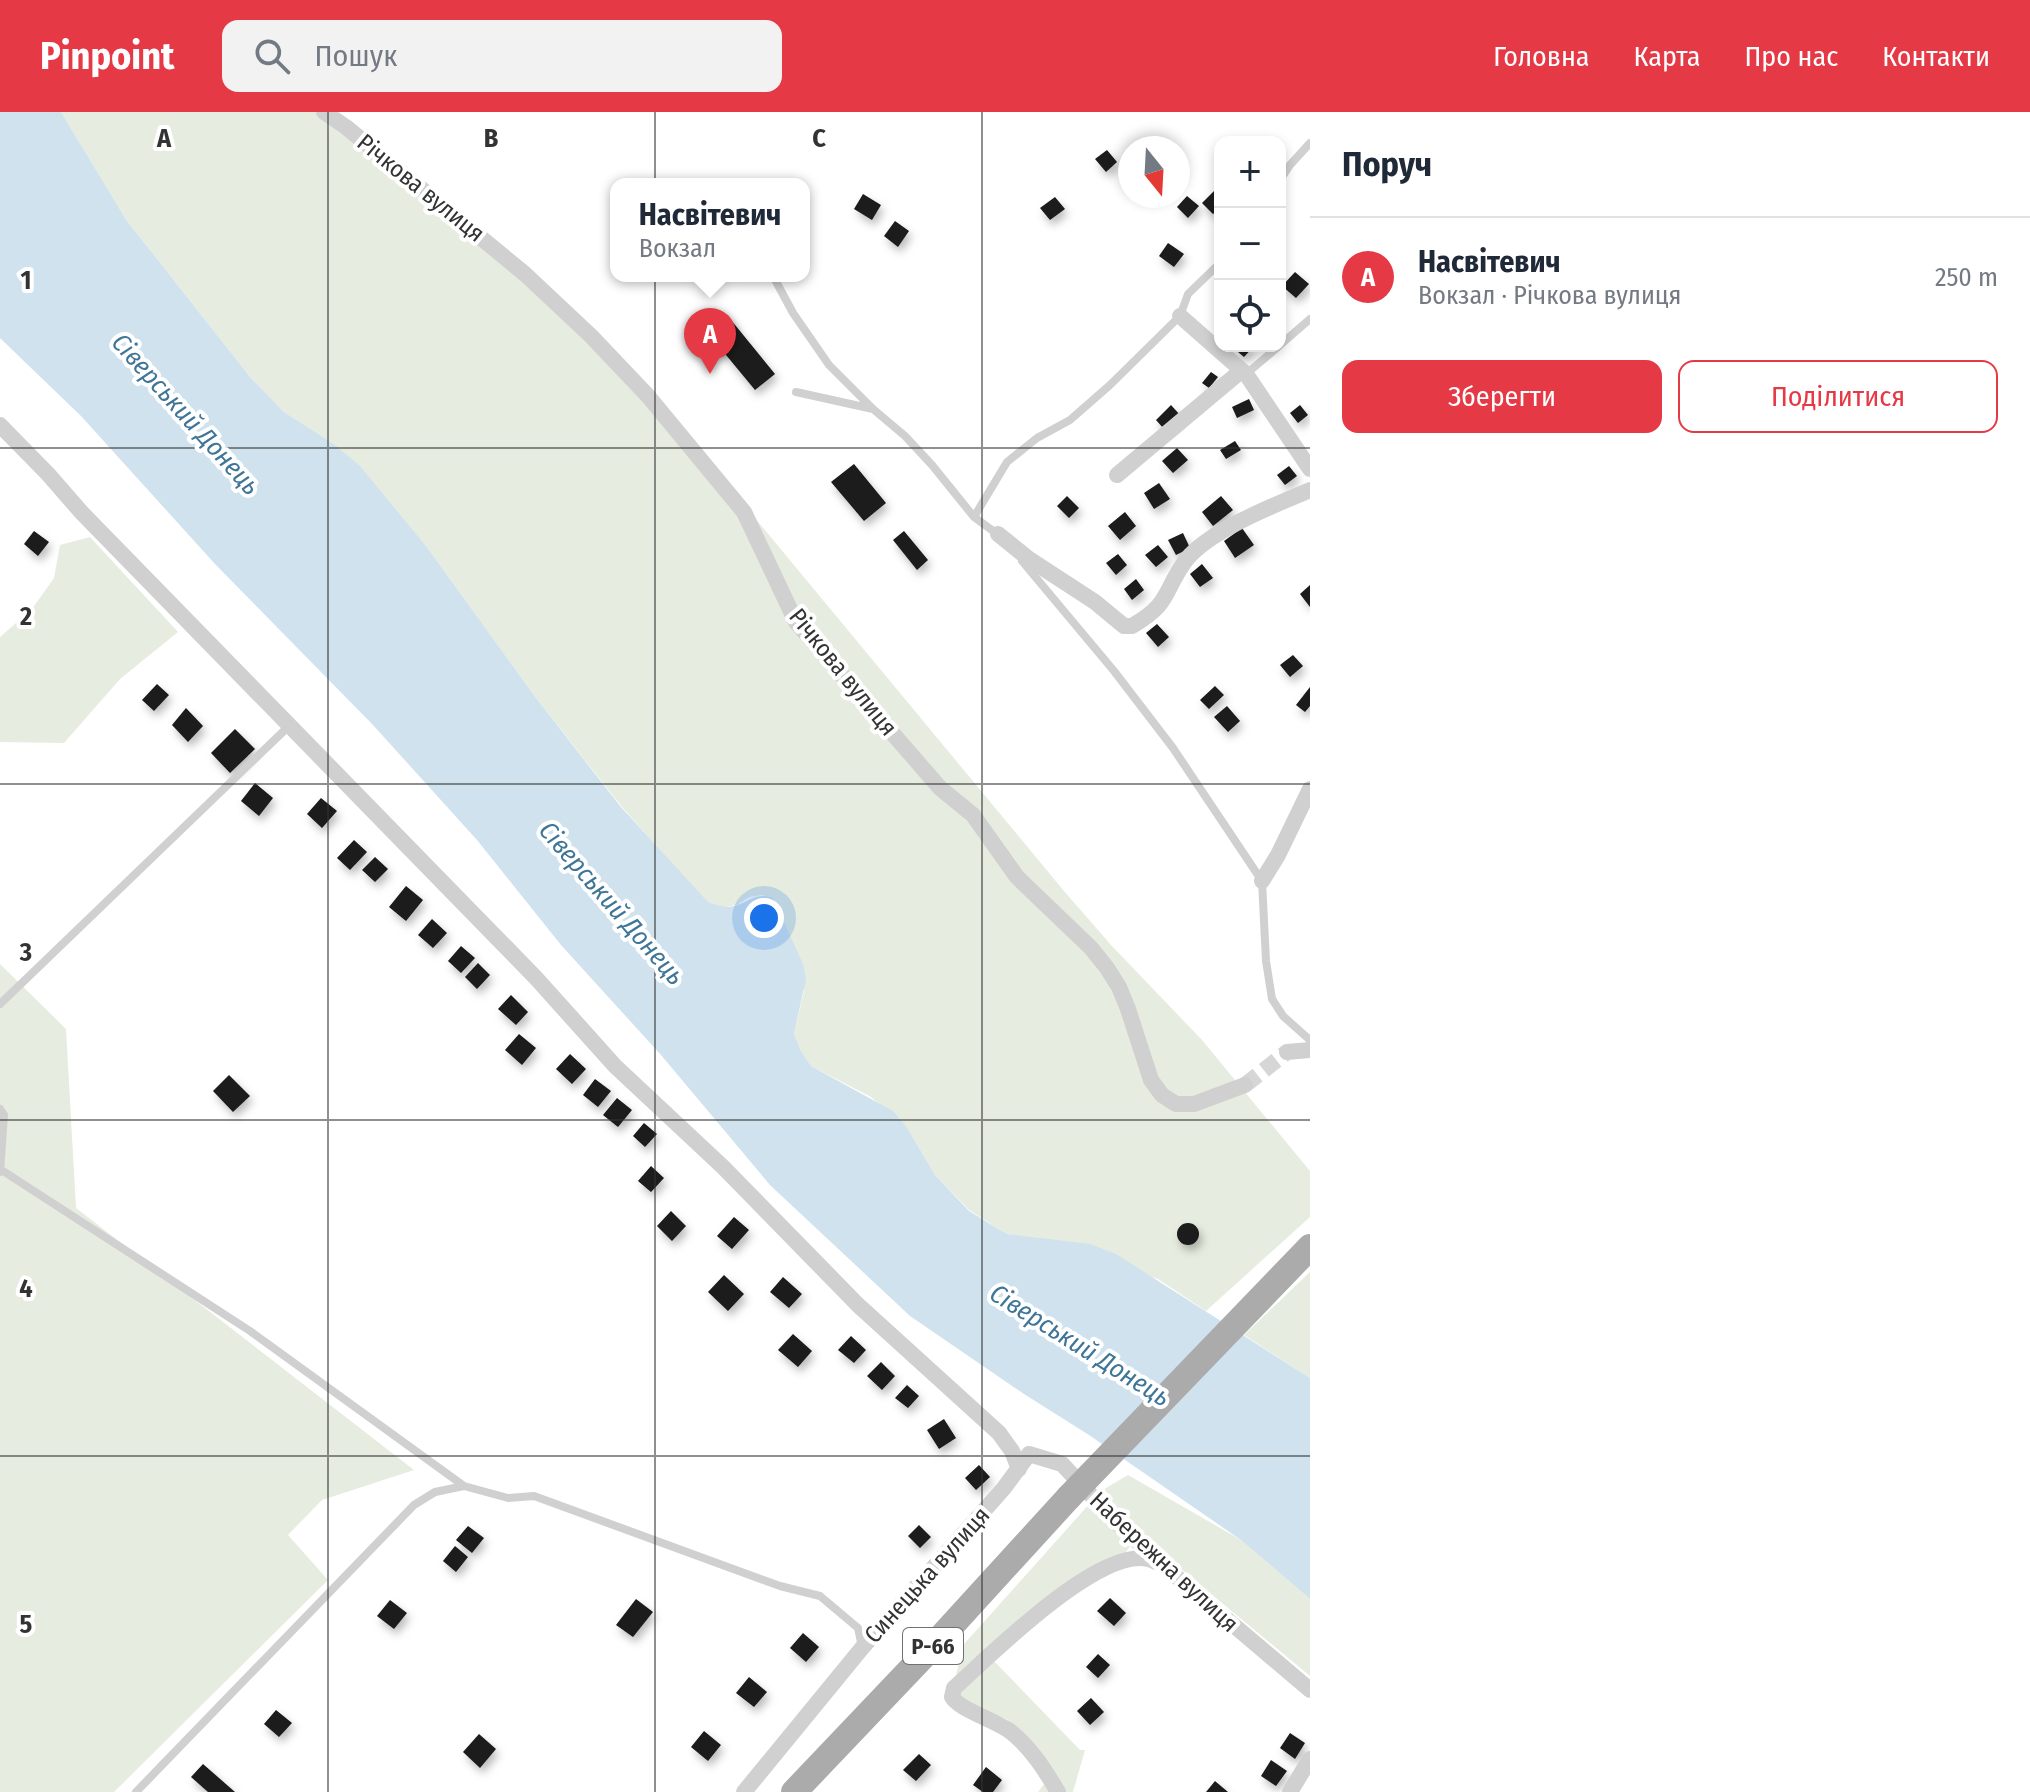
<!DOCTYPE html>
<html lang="uk">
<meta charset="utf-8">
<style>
:root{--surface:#fff;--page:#f2f2f3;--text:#1f2937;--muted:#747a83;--line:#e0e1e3;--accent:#e63946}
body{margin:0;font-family:"Fira Sans Condensed",sans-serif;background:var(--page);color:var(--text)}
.controls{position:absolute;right:24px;top:24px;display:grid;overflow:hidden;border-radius:16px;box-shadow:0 4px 12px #0003}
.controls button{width:72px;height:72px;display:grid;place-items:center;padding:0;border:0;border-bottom:2px solid var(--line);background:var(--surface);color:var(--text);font:40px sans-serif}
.compass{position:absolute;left:1118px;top:24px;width:72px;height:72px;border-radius:50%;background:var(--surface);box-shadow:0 4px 12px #0003;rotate:162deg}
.you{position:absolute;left:764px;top:806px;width:28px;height:28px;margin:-20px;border:6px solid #fff;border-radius:50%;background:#1a73e8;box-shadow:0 0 0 12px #1a73e833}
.badge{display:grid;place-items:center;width:52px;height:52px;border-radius:50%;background:var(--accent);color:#fff;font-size:26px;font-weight:700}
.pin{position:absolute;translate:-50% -66px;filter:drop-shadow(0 2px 4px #0008)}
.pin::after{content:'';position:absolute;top:42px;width:28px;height:24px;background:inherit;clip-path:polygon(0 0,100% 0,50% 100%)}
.popup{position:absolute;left:610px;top:66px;width:200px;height:104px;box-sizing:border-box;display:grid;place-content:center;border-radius:16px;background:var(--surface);filter:drop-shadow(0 2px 6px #0005);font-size:26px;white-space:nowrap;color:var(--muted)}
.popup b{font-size:30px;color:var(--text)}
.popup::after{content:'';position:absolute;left:50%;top:100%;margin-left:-16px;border:16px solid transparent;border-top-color:var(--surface)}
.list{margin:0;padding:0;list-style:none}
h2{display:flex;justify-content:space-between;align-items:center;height:104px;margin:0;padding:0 32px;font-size:34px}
h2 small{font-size:26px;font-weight:400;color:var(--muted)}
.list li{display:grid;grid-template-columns:52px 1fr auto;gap:24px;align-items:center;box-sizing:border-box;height:120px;padding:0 32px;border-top:2px solid var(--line)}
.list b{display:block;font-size:30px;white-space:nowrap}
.list p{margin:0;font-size:26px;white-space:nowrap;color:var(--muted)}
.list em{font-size:26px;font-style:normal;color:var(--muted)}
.actions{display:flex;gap:16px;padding:24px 32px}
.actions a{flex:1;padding:18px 0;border:2px solid var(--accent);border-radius:16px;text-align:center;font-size:28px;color:var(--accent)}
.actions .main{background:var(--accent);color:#fff}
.icon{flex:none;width:44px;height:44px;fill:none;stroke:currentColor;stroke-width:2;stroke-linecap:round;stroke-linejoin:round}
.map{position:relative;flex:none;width:1310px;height:1680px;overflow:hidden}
header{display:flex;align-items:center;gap:48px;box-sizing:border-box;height:112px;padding:0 40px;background:var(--accent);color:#fff}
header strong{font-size:38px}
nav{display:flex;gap:44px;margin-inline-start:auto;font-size:28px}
.search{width:560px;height:72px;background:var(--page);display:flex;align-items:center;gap:20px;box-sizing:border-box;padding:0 28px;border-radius:16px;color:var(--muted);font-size:30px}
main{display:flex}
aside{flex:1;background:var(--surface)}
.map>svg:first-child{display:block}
.green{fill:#e6ecdf}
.water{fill:#cfe2ee}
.building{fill:#1a1a1a;filter:url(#shadow)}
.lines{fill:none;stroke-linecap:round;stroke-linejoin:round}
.street-tunnel{stroke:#d6d6d6;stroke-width:16;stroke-dasharray:16 8;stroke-linecap:butt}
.lane{stroke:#d0d0d0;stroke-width:8}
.street{stroke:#d0d0d0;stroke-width:16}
.primary{stroke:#ababab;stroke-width:26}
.primary-bridge{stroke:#ababab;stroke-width:26}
.grid{fill:none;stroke:#333;stroke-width:2;stroke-opacity:0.55}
.labels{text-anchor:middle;stroke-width:8;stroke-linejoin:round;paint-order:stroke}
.shield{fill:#fff;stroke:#707070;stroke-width:2}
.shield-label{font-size:22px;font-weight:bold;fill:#333}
.street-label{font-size:24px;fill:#333;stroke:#fff}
.water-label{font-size:26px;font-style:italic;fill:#3f7597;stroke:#fff}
.grid-label{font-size:26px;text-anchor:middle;font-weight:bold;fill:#333;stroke:#fff;stroke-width:8;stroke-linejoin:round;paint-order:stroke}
</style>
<header>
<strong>Pinpoint</strong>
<div class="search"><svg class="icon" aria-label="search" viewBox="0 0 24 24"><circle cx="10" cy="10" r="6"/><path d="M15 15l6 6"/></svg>Пошук</div>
<nav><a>Головна</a><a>Карта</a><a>Про нас</a><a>Контакти</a></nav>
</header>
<main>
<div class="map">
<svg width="1310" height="1680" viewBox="0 0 1310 1680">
<defs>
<filter id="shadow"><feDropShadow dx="3" dy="5.5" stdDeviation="4" flood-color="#0004"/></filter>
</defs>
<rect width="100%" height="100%" fill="#fff"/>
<!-- green -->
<path class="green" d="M61,0H332L460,101L687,324L1064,779L1111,833L1202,928L1310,1059V1105L1206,1199L1158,1167L1038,1126L1007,1122L969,1098L935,1063L908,1017L871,985L811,954L801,939L794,922L804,879L773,787L762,783L749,785L737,793L724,795L708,791L685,766L622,695L536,586L429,438L331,330L284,300L251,266L127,109Z
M90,425L178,520L120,567L64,631L0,630V525L32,497L54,466L60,433Z
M0,852L66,917L76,1096L414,1358L322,1388L288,1423L328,1468L114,1680H0Z
M1310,1160V1266L1244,1223Z
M1128,1363L1241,1428L1310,1487V1564L1139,1422L1123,1444L1075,1467L993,1548L1080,1638H1085L1073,1680H1038L1053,1660L1008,1608L951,1582L964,1532L1101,1379Z"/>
<!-- water -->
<path class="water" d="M0,0H61L127,109L251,266L284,300L331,330L360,354L429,438L536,586L621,695L708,790C717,793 725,796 735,794C751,789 756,780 773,786L803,852L806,867L794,922L801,939L811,954L893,999L908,1017L935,1063L969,1099L1007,1122L1090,1132L1116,1142L1310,1266V1487L1241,1428L1089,1323L1024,1282L910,1204L770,1073L661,943L561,833L477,728L373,613L215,452L81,304L0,226Z"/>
<!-- building -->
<path class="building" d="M1107,38L1117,50L1106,60L1095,47Z
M1215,78L1220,83V95L1213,102L1202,91Z
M863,82L881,93L872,108L854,97Z
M1187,84L1199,94L1188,106L1177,95Z
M1055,85L1065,97L1050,108L1040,96Z
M895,109L909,119L898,135L884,124Z
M1168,131L1184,142L1174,155L1159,144Z
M1295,160L1309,172L1296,186L1282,174Z
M731,208L775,262L755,278L712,226Z
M1231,234H1254L1244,245Z
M1211,260L1218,265L1209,276L1202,271Z
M1249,287L1254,298L1237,306L1232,295Z
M1171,293L1180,303L1164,317L1156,308Z
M1300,293L1308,303L1298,311L1290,301Z
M1235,329L1241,338L1226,347L1220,338Z
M1177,336L1188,348L1173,361L1162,349Z
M854,352L886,391L864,409L831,370Z
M1289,354L1297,364L1285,373L1277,363Z
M1159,371L1170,387L1154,397L1144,381Z
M1067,384L1079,396L1069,406L1057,394Z
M1221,384L1233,398L1213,414L1202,400Z
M1125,400L1136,414L1120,428L1108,414Z
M1242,416L1254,433L1235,446L1224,429Z
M34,419L49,430L38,444L24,432Z
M904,419L928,448L917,458L893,428Z
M1183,421L1190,436L1176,443L1168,428Z
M1158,433L1168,445L1156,455L1145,443Z
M1118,442L1127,453L1116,463L1106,451Z
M1202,452L1213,466L1200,475L1190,462Z
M1136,467L1144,478L1132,488L1124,477Z
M1310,473V495L1300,482Z
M1157,512L1169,525L1158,535L1146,521Z
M1293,543L1303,554L1290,565L1280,553Z
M157,572L169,583L154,599L142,588Z
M1215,574L1224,583L1209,597L1200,588Z
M1310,575V594L1305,600L1296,593Z
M1227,594L1240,609L1228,620L1214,605Z
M186,596L203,614L188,630L172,613Z
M235,617L255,637L230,661L211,641Z
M255,671L273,686L259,704L241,689Z
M321,686L337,699L322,716L307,702Z
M354,728L367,740L350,758L337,746Z
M375,745L388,757L375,770L362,758Z
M406,774L423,788L406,809L389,795Z
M432,807L447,821L433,836L418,823Z
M461,834L475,846L461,861L448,849Z
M478,851L490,863L477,877L465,865Z
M511,883L528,900L516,913L498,897Z
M519,922L536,936L522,953L505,938Z
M570,942L586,957L572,972L556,957Z
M229,963L250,984L233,1000L213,979Z
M595,967L611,979L598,995L583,983Z
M617,986L632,998L618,1015L603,1003Z
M644,1011L657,1022L645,1035L633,1024Z
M651,1054L664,1066L651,1080L638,1069Z
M671,1099L686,1114L672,1129L657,1114Z
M734,1105L749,1118L732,1137L717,1124Z
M1177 1122a11 11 0 1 1 22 0a11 11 0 1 1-22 0Z
M724,1163L744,1182L728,1199L708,1180Z
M783,1165L802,1182L789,1196L770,1180Z
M793,1222L812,1239L798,1255L778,1238Z
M851,1224L866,1238L854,1251L838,1238Z
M881,1250L895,1264L882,1278L867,1264Z
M907,1273L919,1284L908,1296L895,1286Z
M944,1307L956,1326L939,1337L927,1318Z
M979,1353L990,1365L976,1378L965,1366Z
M919,1413L931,1425L920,1436L908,1424Z
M468,1414L484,1426L472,1441L456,1428Z
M455,1434L468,1445L456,1460L443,1449Z
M1110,1486L1126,1501L1114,1514L1097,1499Z
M636,1487L653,1500L633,1525L616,1513Z
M390,1488L407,1501L394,1517L377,1504Z
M803,1521L819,1535L806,1550L790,1536Z
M1098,1542L1110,1553L1098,1566L1086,1555Z
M749,1565L767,1580L754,1595L736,1581Z
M1091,1586L1104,1600L1090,1613L1077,1599Z
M276,1598L292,1611L279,1625L264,1612Z
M704,1619L721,1633L708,1649L691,1635Z
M1290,1621L1305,1631L1295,1647L1280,1636Z
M479,1622L496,1637L480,1656L463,1640Z
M919,1642L931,1653L916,1669L903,1658Z
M1271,1648L1287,1659L1276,1674L1261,1664Z
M203,1652L235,1680H208L191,1665Z
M986,1655L1002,1668L993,1680H983L973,1673Z
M1215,1669L1228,1680H1206Z"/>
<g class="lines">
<!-- street-tunnel -->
<path class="street-tunnel" d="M1245,973L1287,940"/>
<!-- lane -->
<path class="lane" d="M1280,68L1290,53L1310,31
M773,164L793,201L829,253L872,296
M1280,233L1310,207
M1246,262L1279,234
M796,280L873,297L905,324L932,353L974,405L1000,424
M974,405L1007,350L1037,326L1070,308L1110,273L1180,204L1188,182L1220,151
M1022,449L1114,559L1173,636L1262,769L1266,849L1272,887L1283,904L1310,928
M0,892L289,614
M0,997L4,1003L0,1060
M0,1057L250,1219L464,1374L435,1380L414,1393L136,1680
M464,1374L508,1386L534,1384L780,1474L820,1484L858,1516L862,1535"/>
<!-- street -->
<path class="street" d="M324,0L346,15L525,162L591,224L648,284L744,400L796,510L940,676L973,703L1017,765L1091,836L1107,856L1119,875L1128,897L1151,968L1162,983L1176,992H1194L1245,973
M1180,204L1246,262L1310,357
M0,313L48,362L82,401L536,866L615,954L723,1055L858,1193L999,1321L1012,1339L1019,1357
M1117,363L1241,259
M998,422L1029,447L1095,490L1124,514H1132C1172,491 1163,479 1186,448C1210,418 1275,393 1310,378
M1262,769L1278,743L1310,677
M1287,940L1310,938
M744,1680L862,1536L1004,1376L1029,1342L1062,1352L1115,1409L1165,1455L1310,1578
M1058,1680C1045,1658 1031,1636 1011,1620C997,1609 958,1597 952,1585L954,1576C989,1545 1109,1423 1156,1450
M1290,1680L1310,1647"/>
<!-- primary -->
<path class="primary" d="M794,1680L932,1535L1069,1385"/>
<!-- primary-bridge -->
<path class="primary-bridge" d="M1069,1385L1310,1135"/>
</g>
<!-- grid -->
<path class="grid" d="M328,0V1680M655,0V1680M982,0V1680M0,336H1310M0,672H1310M0,1008H1310M0,1344H1310"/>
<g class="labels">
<!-- shield labels -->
<rect class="shield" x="903" y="1516" width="60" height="36" rx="6"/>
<g class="shield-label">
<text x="933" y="1542">Р-66</text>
</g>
<!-- street labels -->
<g class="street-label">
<text transform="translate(421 76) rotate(39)" y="8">Річкова вулиця</text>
<text transform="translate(843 560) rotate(51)" y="8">Річкова вулиця</text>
<text transform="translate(1164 1450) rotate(43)" y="8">Набережна вулиця</text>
<text transform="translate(927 1463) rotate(-48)" y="8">Синецька вулиця</text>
</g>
<!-- water labels -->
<g class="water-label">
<text transform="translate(186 302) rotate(48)" y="9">Сіверський Донець</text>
<text transform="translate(612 791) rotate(49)" y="9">Сіверський Донець</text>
<text transform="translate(1080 1233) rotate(32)" y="9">Сіверський Донець</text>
</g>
</g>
<g class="grid-label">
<text x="164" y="35">A</text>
<text x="491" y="35">B</text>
<text x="819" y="35">C</text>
<text x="26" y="177">1</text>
<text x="26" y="513">2</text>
<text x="26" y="849">3</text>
<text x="26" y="1185">4</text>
<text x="26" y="1521">5</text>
</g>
</svg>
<div class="controls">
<button>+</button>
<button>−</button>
<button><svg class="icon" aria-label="locate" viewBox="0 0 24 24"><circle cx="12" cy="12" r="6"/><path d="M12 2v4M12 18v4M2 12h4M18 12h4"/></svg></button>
</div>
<svg class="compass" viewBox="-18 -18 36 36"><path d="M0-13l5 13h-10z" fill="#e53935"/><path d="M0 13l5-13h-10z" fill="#747a83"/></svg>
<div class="you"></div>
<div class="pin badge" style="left:710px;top:262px">A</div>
<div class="popup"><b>Насвітевич</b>Вокзал</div>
</div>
<aside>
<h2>Поруч<small></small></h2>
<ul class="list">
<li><span class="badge">A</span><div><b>Насвітевич</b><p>Вокзал · Річкова вулиця</p></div><em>250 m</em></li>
</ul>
<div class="actions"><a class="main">Зберегти</a><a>Поділитися</a></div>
</aside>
</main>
